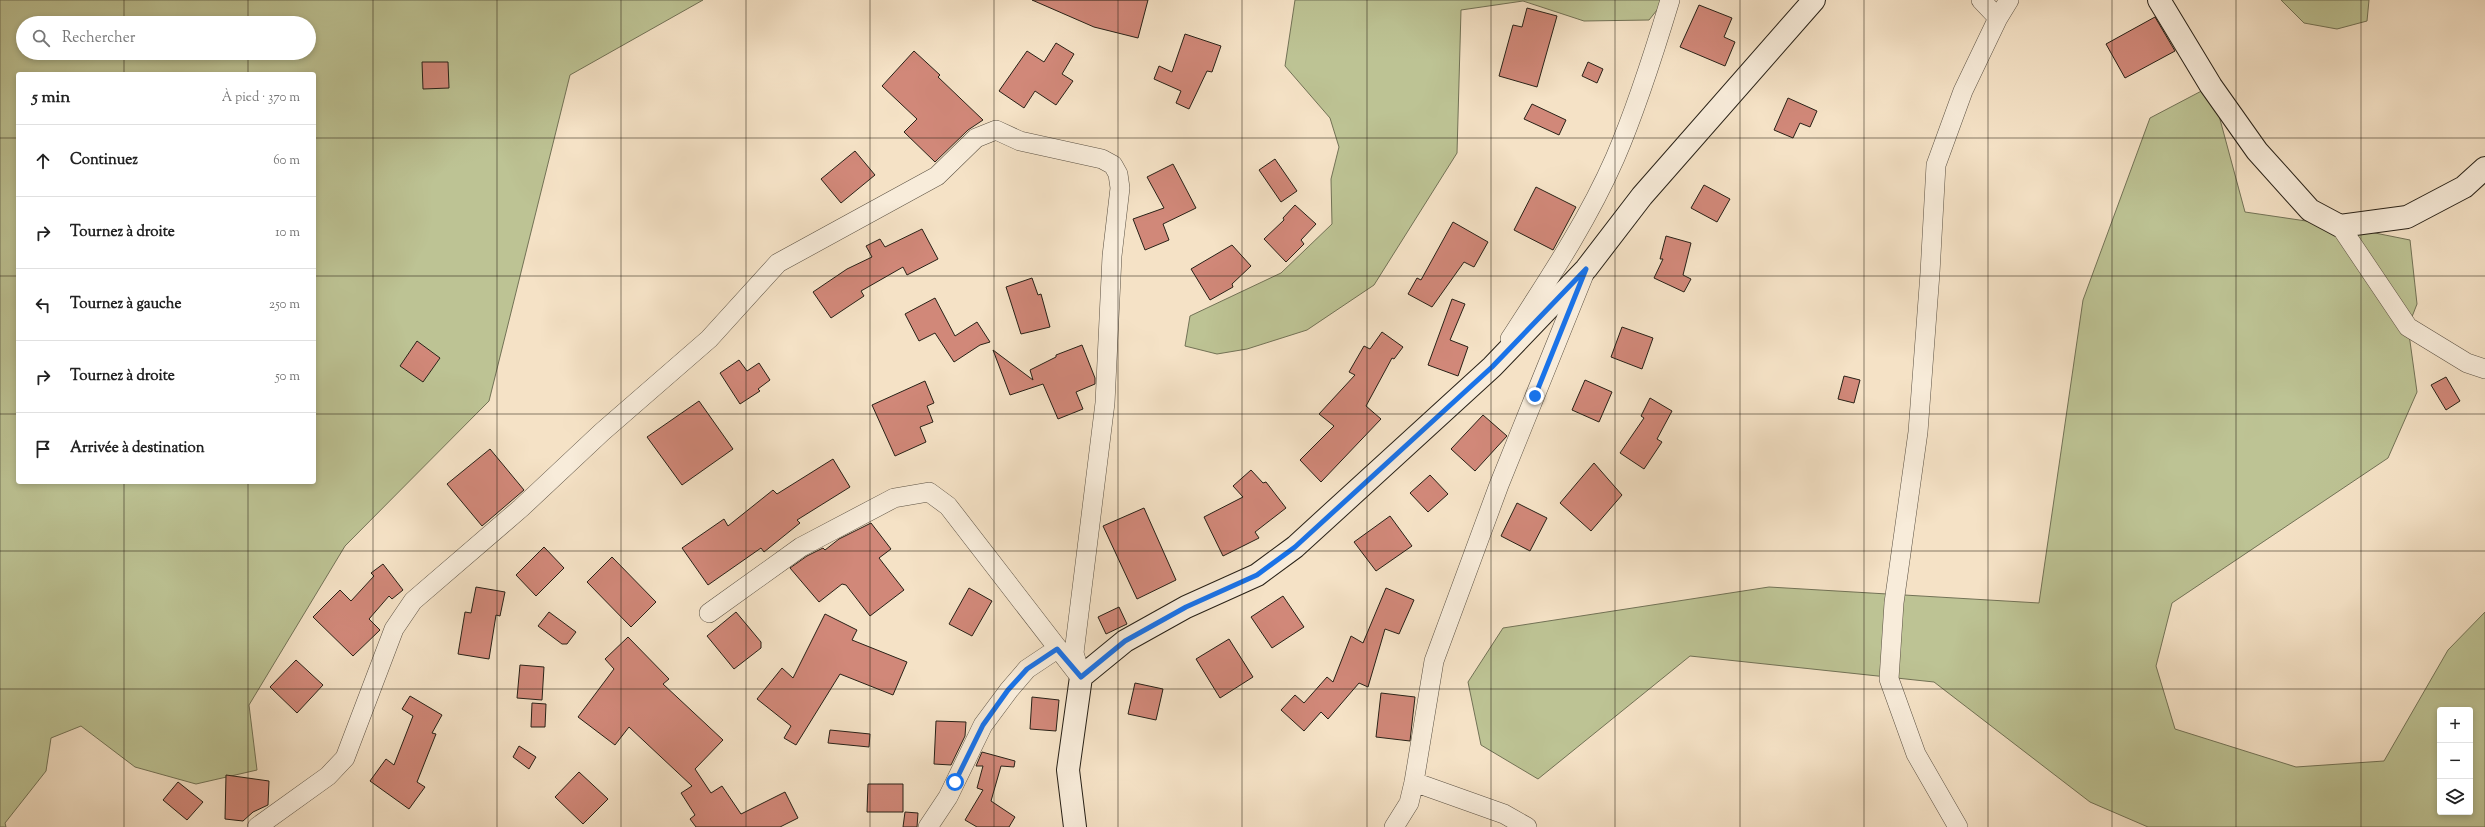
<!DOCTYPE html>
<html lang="fr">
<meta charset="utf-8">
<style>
:root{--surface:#fff;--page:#f6f6f6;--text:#222;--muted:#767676;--line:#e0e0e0}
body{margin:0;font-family:"Sorts Mill Goudy",serif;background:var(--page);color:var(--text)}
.controls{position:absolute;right:12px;bottom:12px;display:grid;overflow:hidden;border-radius:4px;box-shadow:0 2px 6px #0003}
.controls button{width:36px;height:36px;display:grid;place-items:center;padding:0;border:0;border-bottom:1px solid var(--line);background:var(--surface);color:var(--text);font:20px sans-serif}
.stop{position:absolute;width:12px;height:12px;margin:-9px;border:3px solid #1a73e8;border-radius:50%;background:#fff}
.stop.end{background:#1a73e8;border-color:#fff;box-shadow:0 1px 4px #0008}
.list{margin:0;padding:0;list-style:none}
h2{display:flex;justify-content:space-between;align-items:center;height:52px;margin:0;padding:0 16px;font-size:17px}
h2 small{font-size:13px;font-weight:400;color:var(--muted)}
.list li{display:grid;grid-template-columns:26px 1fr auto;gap:12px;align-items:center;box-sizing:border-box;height:72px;padding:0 16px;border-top:1px solid var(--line)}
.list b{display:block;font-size:15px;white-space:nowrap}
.list em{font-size:13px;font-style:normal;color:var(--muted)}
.icon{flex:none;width:22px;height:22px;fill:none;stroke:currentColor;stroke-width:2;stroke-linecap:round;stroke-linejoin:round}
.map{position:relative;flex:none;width:2485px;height:827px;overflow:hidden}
.search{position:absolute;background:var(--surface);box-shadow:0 2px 6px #0003;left:16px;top:16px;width:300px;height:44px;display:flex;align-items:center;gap:10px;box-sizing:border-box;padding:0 14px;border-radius:22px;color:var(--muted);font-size:15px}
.panel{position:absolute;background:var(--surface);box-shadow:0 2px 6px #0003;left:16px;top:72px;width:300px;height:412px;border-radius:4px}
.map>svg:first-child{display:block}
.green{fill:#bdc394;stroke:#727256;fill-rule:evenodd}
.building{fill:#d18879;stroke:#282117}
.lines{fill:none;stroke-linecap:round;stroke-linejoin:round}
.street-casing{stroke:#5b5143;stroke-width:20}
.secondary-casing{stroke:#282117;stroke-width:24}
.street{stroke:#f8ecda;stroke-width:19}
.secondary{stroke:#f8ecda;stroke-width:22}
.route{stroke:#1a73e8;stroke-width:5}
.grid{fill:none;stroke:#282117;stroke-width:1;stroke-opacity:0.55}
</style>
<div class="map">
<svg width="2485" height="827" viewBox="0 0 2485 827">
<rect width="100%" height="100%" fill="#f5e2c6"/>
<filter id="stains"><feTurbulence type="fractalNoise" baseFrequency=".005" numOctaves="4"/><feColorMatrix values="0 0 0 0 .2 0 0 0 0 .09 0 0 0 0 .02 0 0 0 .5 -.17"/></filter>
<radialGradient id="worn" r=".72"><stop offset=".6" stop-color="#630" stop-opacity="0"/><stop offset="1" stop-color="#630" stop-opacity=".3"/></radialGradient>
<!-- green -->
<path class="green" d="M0,0H703L570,75L489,401L345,546L249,705L257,770L196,784L135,767L81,726L51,738L46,771L5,823L6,827H0ZM23,23H309V53H23ZM18,74H314V482H18Z
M1295,0H1665L1649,20L1584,21L1523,1L1461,10L1457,153L1374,285L1307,330L1247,349L1217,354L1185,346L1190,316L1281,273L1332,224L1331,179L1339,147L1330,118L1285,66Z
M2281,0H2369L2367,21L2337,29L2304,23Z
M2211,86L2245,212L2340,226L2410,240L2417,304L2408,327L2417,392L2388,458L2172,603L2156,666L2175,729L2296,767L2384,761L2448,650L2485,612V827H2148L2090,802L1934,682L1690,656L1538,779L1481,745L1468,682L1503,628L1769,587L2039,603L2083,300L2150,118ZM2440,710H2470V812H2440Z"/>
<!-- building -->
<path class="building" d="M1032,0H1148L1138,38L1094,27Z
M1699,5L1732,18L1724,37L1735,42L1725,66L1680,47Z
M1527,8L1557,16L1537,87L1499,76L1513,25L1522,27Z
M2155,17L2175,51L2125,78L2106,44Z
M1185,34L1221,46L1212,72L1207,71L1189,109L1176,103L1181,91L1154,79L1159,66L1172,72Z
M1056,43L1074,54L1062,74L1073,81L1056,105L1035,91L1024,108L999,91L1027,51L1044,62Z
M914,51L940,75L938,77L983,120L968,130L935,162L904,132L917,119L882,86Z
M422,62H448L449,88L423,89Z
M1588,62L1603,69L1597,83L1582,76Z
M1788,98L1817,111L1810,127L1800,123L1793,138L1774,130Z
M1532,104L1566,120L1559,135L1524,119Z
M855,151L875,175L841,203L821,179Z
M1275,159L1297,191L1281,202L1259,170Z
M1173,164L1196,208L1163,224L1169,240L1145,250L1133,219L1164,208L1147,177Z
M1704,185L1730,199L1717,222L1691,208Z
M1536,187L1576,207L1553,250L1514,230Z
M1295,205L1316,224L1301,240L1304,244L1286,262L1264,239L1284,220L1283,218Z
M1453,222L1488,242L1474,267L1464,262L1432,307L1408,294L1417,278L1421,280Z
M922,229L938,259L907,275L903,267L861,291L864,296L831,318L813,292L847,269L872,257L866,246L880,239L885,247Z
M1666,236L1691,243L1683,275L1691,279L1684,292L1654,278L1663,259H1660Z
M1232,245L1251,266L1232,284L1233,287L1210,300L1191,269Z
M1032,278L1038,295L1041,294L1050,327L1021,334L1006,287Z
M935,298L955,336L977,322L990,342L980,345L954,362L935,333L919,341L905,314Z
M1452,299L1465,304L1450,340L1468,347L1458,376L1428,365Z
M1622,327L1653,338L1642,369L1611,357Z
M1382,332L1403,347L1394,359L1392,358L1366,406L1381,419L1321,482L1300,460L1334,426L1319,414L1355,375L1349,372L1364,346L1370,349Z
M417,341L440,358L423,382L400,366Z
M1082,345L1095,378V384L1076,392L1083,409L1058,419L1043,384L1010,395L993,350L1033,380L1030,370L1056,357V355Z
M739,360L747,371L759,363L770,380L758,389L760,391L740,404L720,373Z
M1844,376L1860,380L1854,403L1838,399Z
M2446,377L2460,401L2446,410L2431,385Z
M1585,380L1612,392L1599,422L1572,410Z
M925,381L934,403L927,406L933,422L920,427L926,442L895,456L872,405Z
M1650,398L1672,411L1657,439L1662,442L1644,469L1620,453L1644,418L1641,416Z
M699,401L733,449L682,485L647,437Z
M1483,415L1507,436L1475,471L1451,449Z
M490,449L524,490L482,526L447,484Z
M833,459L850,487L797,520L800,523L764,552L761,548L708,585L682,548L724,519L728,526L773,490L777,494Z
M1594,463L1622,495L1591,531L1560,503Z
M1251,470L1263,483L1266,482L1286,508L1255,532L1259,538L1223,556L1204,517L1243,497L1233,486Z
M1430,475L1448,494L1428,512L1410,493Z
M1517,503L1547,518L1530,551L1501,536Z
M1144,508L1176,580L1137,599L1103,526Z
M1390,516L1412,546L1376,571L1354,542Z
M871,523L891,549L879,558L904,590L870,616L846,585L842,584L819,602L790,568L807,556L823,548L825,550L839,539Z
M544,547L564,568L536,596L516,575Z
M612,557L656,602L631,627L587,582Z
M383,564L403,590L392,599L389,596L369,619L380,630L353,656L313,617L340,590L351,601L374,576L371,573Z
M476,587L505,592L500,616L496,615L489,659L458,654L465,612L471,613Z
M969,588L992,601L972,636L949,624Z
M1386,588L1414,600L1399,634L1385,629L1368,687L1359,683L1328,719L1321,712L1304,731L1281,710L1295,695L1304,703L1327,677L1333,682L1351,636L1363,643Z
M1283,596L1304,627L1272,648L1251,617Z
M1119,607L1127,624L1106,634L1098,617Z
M549,612L576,632L567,644H562L538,626Z
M736,612L761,642V648L734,669L707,636Z
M825,614L857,630L852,640L907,662L893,695L840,674L796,745L784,738L791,726L757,699L782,668L793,678Z
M628,637L669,679L663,684L723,740L695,769L711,793L722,786L741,814L785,792L798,818L780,827H696L690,819L695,815L681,793L692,786L629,727L615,745L578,717L614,669L605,659Z
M1229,639L1253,677L1220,698L1196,659Z
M296,660L323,685L297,713L270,687Z
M520,665L544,667L542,700L517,698Z
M1135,683L1163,689L1156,720L1128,714Z
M1381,693L1415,697L1410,741L1376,737Z
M410,696L442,715L432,733L436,734L417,782L425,787L409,809L370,781L386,759L394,765L413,716L402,709Z
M1032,697L1059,700L1056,731L1030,729Z
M532,703L546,704L545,727H531Z
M936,721L966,722L965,736L951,765L934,764Z
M830,730L870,734L869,747L828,743Z
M519,746L536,757L529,769L513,757Z
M982,752L1015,761L1014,767L1001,766L991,801L1015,817L1009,827H977L965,820L983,790L977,788L983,766H976Z
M579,772L608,799L583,824L555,797Z
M226,775L269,781L268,805L253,812L243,821L225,819Z
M178,782L203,802L187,820L163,800Z
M868,784H903V812H867Z
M905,812L918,813L917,827H903Z"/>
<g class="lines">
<!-- street casing -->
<g class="street-casing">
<path id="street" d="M1981,0L1998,18
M2340,226L2408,327L2467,363L2485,369
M1510,339C1548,280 1587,222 1615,158C1637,107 1654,53 1670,0
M709,613L801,547L894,498L929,492L948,506L1077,673
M1414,782L1504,814L1527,827
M257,827L328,776L345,758L394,629L413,601L521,508L602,432L709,339L778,263L937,176L976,138L996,130L1020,141L1102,159L1113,165L1118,174L1120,188L1112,256L1105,403L1074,653L1081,677
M928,827L948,797L983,725L1009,690L1027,669L1057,649
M1394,827L1409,803L1414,782L1434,661L1499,485L1585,272
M1958,827L1916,754L1889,679L1894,603L1918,432L1930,273L1936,165L1963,91L1998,18L2009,0"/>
</g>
<!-- secondary casing -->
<g class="secondary-casing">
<path id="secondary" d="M2159,0L2211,86L2257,151L2310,210L2340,226L2407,217L2464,187L2485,168
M1075,827L1068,770L1081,677L1125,641L1186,607L1257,575L1295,547L1492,367L1586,269L1642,196L1814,0"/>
</g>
<!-- street -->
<use href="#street" class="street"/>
<!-- secondary -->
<use href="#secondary" class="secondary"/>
</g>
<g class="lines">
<!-- route -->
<path class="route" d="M955,782L983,725L1008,690L1027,669L1057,649L1081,677L1125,641L1186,607L1257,575L1295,547L1492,367L1586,269L1535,396"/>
</g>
<!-- grid -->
<path class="grid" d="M124,0V23M248,0V23M373,0V827M497,0V827M621,0V827M746,0V827M870,0V827M994,0V827M1118,0V827M1242,0V827M1367,0V827M1491,0V827M1615,0V827M1740,0V827M1864,0V827M1988,0V827M2112,0V827M2236,0V827M2361,0V827M124,53V74M248,53V74M0,138H18M314,138H2485M0,276H18M314,276H2485M0,414H18M314,414H2485M124,482V827M248,482V827M0,551H2485M0,689H2485"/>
<rect width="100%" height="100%" filter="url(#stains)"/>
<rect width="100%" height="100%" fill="url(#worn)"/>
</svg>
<div class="controls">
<button>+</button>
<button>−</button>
<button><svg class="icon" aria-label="layers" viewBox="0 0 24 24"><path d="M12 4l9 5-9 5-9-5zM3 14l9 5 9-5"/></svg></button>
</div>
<div class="stop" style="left:955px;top:782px"></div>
<div class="stop end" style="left:1535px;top:396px"></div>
<div class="search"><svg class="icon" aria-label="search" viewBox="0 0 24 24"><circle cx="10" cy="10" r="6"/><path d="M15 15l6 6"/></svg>Rechercher</div>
<section class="panel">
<h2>5 min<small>À pied · 370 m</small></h2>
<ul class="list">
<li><svg class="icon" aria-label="ahead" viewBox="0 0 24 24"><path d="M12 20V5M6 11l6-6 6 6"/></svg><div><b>Continuez</b></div><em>60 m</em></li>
<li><svg class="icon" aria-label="right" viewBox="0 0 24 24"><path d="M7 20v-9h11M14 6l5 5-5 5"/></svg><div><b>Tournez à droite</b></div><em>10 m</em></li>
<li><svg class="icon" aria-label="left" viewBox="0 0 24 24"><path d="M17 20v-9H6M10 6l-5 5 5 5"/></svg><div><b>Tournez à gauche</b></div><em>250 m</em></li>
<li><svg class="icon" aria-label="right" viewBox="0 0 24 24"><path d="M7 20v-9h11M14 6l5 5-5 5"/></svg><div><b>Tournez à droite</b></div><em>50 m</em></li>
<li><svg class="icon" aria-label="arrive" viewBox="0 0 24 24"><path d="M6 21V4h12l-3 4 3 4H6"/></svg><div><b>Arrivée à destination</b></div></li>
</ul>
</section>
</div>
